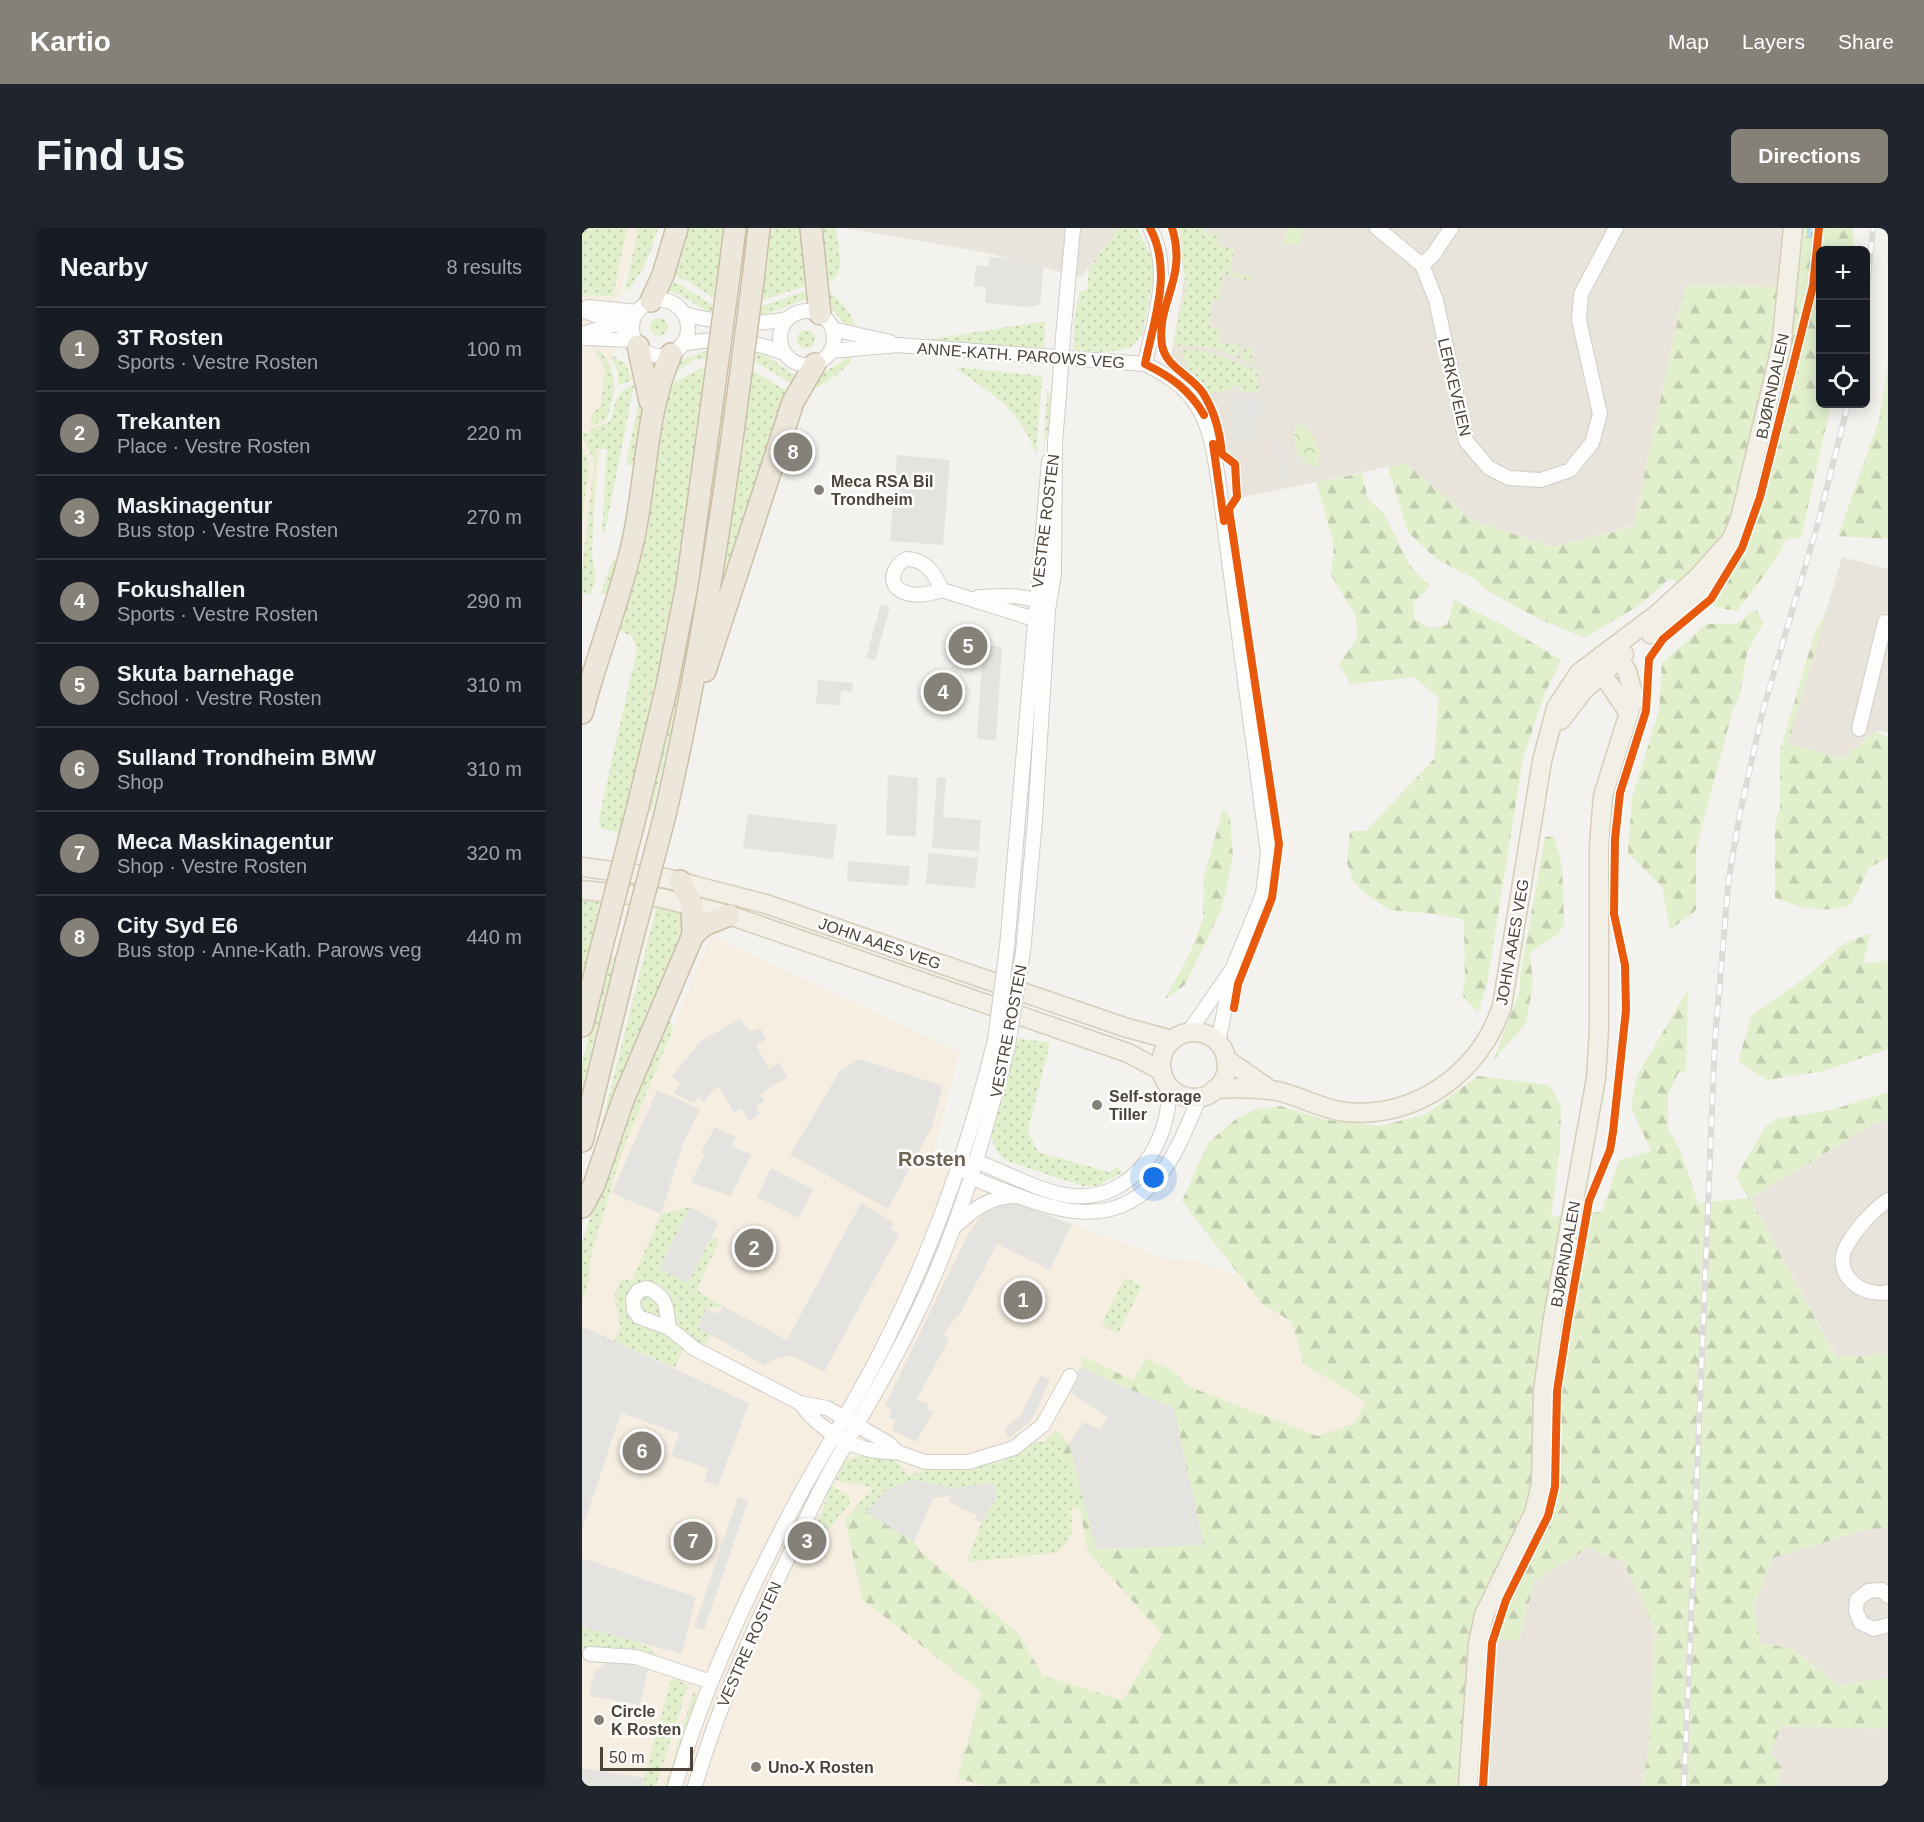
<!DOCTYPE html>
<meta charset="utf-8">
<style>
:root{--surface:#171b24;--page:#20242c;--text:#f1f3f6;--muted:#9ea1a6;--line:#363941;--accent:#868178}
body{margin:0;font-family:Helvetica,sans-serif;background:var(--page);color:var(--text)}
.controls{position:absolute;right:18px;top:18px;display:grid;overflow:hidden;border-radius:9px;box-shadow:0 3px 15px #0003}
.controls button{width:54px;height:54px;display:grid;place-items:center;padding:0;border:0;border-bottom:2px solid var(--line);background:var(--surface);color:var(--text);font:30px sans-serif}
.scale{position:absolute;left:18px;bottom:15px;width:93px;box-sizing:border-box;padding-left:6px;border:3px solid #4c4438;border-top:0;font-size:16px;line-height:21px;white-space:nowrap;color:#4c4438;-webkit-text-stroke:4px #fff;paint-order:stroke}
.you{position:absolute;left:572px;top:950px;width:21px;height:21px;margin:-15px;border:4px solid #fff;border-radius:50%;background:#1a73e8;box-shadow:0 0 0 9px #1a73e833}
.badge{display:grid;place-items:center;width:39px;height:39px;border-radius:50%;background:var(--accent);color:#fff;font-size:20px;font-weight:700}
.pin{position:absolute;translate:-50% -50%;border:3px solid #fff;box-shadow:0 2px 6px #0006}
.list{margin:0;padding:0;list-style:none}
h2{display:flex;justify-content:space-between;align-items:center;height:78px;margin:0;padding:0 24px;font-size:26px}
h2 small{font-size:20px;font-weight:400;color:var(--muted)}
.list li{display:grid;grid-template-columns:39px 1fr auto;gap:18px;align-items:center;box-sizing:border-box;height:84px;padding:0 24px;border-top:2px solid var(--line)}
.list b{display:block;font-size:22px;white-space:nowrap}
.list p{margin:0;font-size:20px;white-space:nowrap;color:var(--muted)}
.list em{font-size:20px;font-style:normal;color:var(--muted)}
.icon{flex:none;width:33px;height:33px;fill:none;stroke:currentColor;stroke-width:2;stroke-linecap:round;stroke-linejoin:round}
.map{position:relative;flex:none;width:1306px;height:1558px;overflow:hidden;border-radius:9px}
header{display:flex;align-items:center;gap:36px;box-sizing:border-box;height:84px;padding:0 30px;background:var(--accent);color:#fff}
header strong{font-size:28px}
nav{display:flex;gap:33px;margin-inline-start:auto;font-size:21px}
.intro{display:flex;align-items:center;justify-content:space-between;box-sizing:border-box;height:144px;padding:0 36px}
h1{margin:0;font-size:42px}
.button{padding:15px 27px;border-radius:9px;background:var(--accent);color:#fff;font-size:21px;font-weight:700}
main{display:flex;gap:36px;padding:0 36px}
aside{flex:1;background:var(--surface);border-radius:9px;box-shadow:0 3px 15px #0003}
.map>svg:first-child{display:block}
.residential{fill:#e8e4db}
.commercial{fill:#f6eee1}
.grass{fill:url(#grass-dots)}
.forest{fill:url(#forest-firs)}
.park{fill:url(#park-crowns)}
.parking{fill:#e5e3df}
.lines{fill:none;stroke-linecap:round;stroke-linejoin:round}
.stream{stroke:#bcdef4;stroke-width:4}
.minor-casing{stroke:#d0cdc8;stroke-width:16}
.major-casing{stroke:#d6ceba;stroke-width:21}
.highway-casing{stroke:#ccbfa8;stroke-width:24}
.minor{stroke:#fdfdfc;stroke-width:14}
.major{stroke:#f2efe6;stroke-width:18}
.highway{stroke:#ede7db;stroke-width:21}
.rail-casing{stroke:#dbdbda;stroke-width:6}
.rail{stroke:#fff;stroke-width:4;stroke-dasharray:11;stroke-linecap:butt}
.minor-bridge-casing{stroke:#d0cdc8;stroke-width:16;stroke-linecap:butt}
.highway-bridge-casing{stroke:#ccbfa8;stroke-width:24;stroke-linecap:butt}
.minor-bridge{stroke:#fdfdfc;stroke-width:14}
.highway-bridge{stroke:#ede7db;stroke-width:21}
.cycleway-casing{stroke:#fff;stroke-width:11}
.cycleway{stroke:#e8590c;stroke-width:8}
.poi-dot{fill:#868178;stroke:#fff;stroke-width:2}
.labels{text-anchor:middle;stroke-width:5;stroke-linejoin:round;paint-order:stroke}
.street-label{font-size:16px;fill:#4c4438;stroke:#fff}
.poi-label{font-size:16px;font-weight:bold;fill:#4c4438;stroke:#fff;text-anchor:start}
.quarter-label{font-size:20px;font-weight:bold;fill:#6f624e;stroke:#fff}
</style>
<header>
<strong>Kartio</strong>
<nav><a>Map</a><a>Layers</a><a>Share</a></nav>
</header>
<div class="intro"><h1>Find us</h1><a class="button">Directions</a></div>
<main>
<aside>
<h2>Nearby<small>8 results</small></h2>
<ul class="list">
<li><span class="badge">1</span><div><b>3T Rosten</b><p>Sports · Vestre Rosten</p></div><em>100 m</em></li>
<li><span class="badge">2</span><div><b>Trekanten</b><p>Place · Vestre Rosten</p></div><em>220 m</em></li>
<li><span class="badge">3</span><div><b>Maskinagentur</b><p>Bus stop · Vestre Rosten</p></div><em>270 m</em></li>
<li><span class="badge">4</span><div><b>Fokushallen</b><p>Sports · Vestre Rosten</p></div><em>290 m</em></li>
<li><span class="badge">5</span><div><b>Skuta barnehage</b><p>School · Vestre Rosten</p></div><em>310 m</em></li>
<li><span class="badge">6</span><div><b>Sulland Trondheim BMW</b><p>Shop</p></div><em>310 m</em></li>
<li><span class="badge">7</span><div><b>Meca Maskinagentur</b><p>Shop · Vestre Rosten</p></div><em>320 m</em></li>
<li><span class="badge">8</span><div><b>City Syd E6</b><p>Bus stop · Anne-Kath. Parows veg</p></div><em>440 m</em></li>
</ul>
</aside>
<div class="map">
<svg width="1306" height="1558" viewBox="0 0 1306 1558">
<defs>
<pattern id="grass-dots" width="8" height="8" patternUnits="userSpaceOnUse" patternTransform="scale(1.5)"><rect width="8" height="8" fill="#e1efcd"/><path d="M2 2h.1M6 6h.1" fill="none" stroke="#c3ceb1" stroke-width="1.8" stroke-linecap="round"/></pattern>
<pattern id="forest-firs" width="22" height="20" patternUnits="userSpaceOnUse" patternTransform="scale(1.5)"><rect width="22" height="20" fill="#e1efcd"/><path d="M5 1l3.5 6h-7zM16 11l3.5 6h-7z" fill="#c3ceb1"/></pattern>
<pattern id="park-crowns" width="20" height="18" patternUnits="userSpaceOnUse" patternTransform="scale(1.5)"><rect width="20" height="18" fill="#e1efcd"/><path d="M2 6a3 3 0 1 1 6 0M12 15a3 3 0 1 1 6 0" fill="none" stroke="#c3ceb1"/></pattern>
</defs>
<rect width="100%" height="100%" fill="#f3f2ee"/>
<!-- residential -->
<path class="residential" d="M262,0H537L499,49L401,24Z
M594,0H1201L1200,59L1103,57L1051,298L970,319L889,292L824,235L652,271L637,181L589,129L603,47Z
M1260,329L1306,341V504L1293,503L1261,531L1206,516Z
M1306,893V1126L1255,1129L1168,970L1293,895Z
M1306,1300V1450L1256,1457L1211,1421L1178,1415L1172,1377L1191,1330L1283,1302Z
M1006,1320L1041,1334L1073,1402L1066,1528L1059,1558H879L892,1407L937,1413L953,1352Z
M1199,1498L1306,1501V1558H1195L1200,1540L1189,1525Z"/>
<!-- commercial -->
<path class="commercial" d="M0,0H63L41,50L0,378Z
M129,708L378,824L349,934L435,976L584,1031L615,1033L657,1049L679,1075L710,1094L721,1135L784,1174L772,1196L735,1208L608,1159L590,1142L564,1130L551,1152L503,1129L592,1181L492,1251L506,1324L580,1406L541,1472L461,1448L437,1406L341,1326L332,1314L275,1278L280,1371L399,1464L375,1550L404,1558H0V1021Z"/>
<!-- grass -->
<path class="grass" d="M0,0H45L31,68L0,67Z
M56,0H76C68,25 62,46 43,64Z
M103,0H143L133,71L106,53L88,47Z
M162,0H168L162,44H156Z
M186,0H223L228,57L178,72Z
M235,0H254C255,21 269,50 240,57Z
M537,0H555L569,27L573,44L560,107L548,120L524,124L491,122L492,92L498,63L505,62L507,40Z
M596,0H623L622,5L636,7L635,17L652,21L648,44L669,48L667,53L641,45L637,72L631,71L627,99L639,102L637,114L661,118L653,128L633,120L591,117L604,59Z
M88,52C104,58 116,70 133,77L132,85C114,80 102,66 85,62Z
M244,63C256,67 274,90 274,102C261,96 251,83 243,71Z
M220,64H228L229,72C209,72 196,86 176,87L178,79Z
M68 99a9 9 0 1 1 18 0a9 9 0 1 1-18 0Z
M463,93L462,122L335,112H345Z
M215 111a9 9 0 1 1 18 0a9 9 0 1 1-18 0Z
M665,119L671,122L669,135L655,129Z
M127,122L126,130L111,132L91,147L87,143L99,132Z
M611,122L627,124L675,143L677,164H658L657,158H650V162L628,165L606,141L599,123Z
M13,123L19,124C38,149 33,162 25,191L9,198L10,186L19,177L23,141Z
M26,125L43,135L51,152L36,157V143Z
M173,125L185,128L214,148L210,156L172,133Z
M272,125C269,138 243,158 230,161L236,149Z
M126,139L104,306L84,415L39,606L18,600L17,589L55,421L50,408L33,401L80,158C98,155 109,142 126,139Z
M372,139L460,148L454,226C437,180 410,166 372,139Z
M170,142L206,164L130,407Z
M52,157L23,304H20L25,221H15L10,328L14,350L8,367L0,366V342L12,237C12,223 0,217 0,204L8,205L9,201L27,194C34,179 32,162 52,157Z
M141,164L148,165L118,377L70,584L64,583Z
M465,165L470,166L468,192L461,223Z
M63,173L52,238L44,236L55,182L58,174Z
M0,221L7,236L0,295Z
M31,331L35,336L27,364L18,367Z
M0,672L18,673L0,758Z
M76,673L102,680L108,696L5,955Z
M27,727L33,729L0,860V835Z
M84,784L91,801L39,926L8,1032V1049L0,1072V1014L31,919Z
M437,810L468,815L446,903L456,924L527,944L536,939L540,945L515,958H501L425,933C414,925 411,918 409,904Z
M108,979L77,1039L106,1054L130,1008L137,1013L115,1062L141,1078L124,1081L115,1099L129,1107L122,1117L102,1120L93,1140L32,1113L38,1098L32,1068L39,1051L50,1052L79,986Z
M543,1050L560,1058L536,1105L526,1101L520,1094Z
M472,1204L492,1251L498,1281H489C490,1303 493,1314 472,1325L384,1334L400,1294L415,1269L411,1255L372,1260L331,1252L304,1262L284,1284L275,1277L291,1261C280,1254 266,1257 254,1252L262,1234C287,1223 310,1222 326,1247L353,1240L400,1238L418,1234L453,1214H462Z
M249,1257L267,1268V1277L236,1314L230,1312Z
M0,1399C23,1405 57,1408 74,1426L50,1421L0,1420Z
M93,1451L106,1457L74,1558H60L88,1454Z
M112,1462L115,1467L87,1558H83Z"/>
<!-- forest -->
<path class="forest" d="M1201,0H1271L1272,22H1238V176H1249L1219,310L1204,311L1192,334L1155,383L1133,379L1088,350L1059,376L1003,410L953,389L902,361L893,351L853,330L826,304L806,239L824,235L889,292L970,319L1051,299L1103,57L1199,59Z
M1306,137V311L1256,308L1297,192Z
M780,245L786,271L802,286L829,339L848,358L831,375L833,392L848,400L865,397L872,372L928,401L979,432L963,465L941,530L905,756L896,784L880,767L883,752L882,692L855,686L807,682L782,664L772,655L765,635L768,603H784L852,531L857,470L832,449L769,456L757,437L775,410L774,388L749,347L752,316L734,254Z
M1174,381L1181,395L1165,425L1158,466L1150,485L1114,621V682L1088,702L1080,659L1046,625L1050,570L1077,482L1080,435L1124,396H1154Z
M1245,381L1206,516L1261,531L1293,503L1306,510V629L1287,640L1269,677C1238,686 1223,681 1193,670V596L1198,580V523L1232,407Z
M641,581L648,589L651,628L640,680L603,757L583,771L609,723L621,690L622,648Z
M972,608L980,638L982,696C975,713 959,713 948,726L951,755L944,795L911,833L938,762V749L963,609Z
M1289,705L1281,736L1306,732V821L1242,843L1185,852L1156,833L1170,787L1227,747L1261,716Z
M1106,761L1104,843L1096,845L1086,867V900L1098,922L1116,975L1167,970L1154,949L1183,899L1196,890L1249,882L1306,864V893L1293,895L1168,970L1254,1129L1306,1126V1300L1283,1302L1191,1330L1172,1377L1178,1415L1211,1421L1256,1457L1306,1450V1501L1199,1498L1189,1525L1200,1540L1195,1558H1059L1066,1528L1073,1402L1041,1334L1006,1320L953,1352L937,1413L892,1407L879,1558H404L375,1550L399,1464L280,1371L263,1292L275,1277L332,1314L341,1326L437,1406L461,1448L541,1472L580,1406L506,1324L492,1251L472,1204L475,1202L487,1216L515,1321L592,1181L498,1139L502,1129L551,1152L564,1130L590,1142L608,1159L735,1208L772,1196L784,1174L721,1135L710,1094L679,1075L600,973L626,915L654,891L674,881L698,878L745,892L799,898L844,886L896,848L967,857L979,877L978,918L969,989L1020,984L1037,932L1069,923L1049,879L1055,848Z"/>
<!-- park -->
<path class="park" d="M705,0H721L717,18L702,16Z
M718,196C730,204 745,225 734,238C715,237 710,214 713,199Z"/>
<!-- parking -->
<path class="parking" d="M407,29L462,34L458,76L448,79L403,75L404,59L392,58L394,37L407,38Z
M678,165L680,185L672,197L673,210L651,211L647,168Z
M699,206L703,251H696L693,207Z
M315,227L368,232L361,317L308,313Z
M299,376L308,379L293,432L284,430Z
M401,417L420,419L414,512L395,511Z
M236,452L271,455L270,464L259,463L258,477L234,476Z
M306,547L336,550L334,609L304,607Z
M355,549L364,550L361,589L399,592L397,623L350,620Z
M166,586L255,597L251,631L161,620Z
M347,625L396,630L393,660L344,656Z
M266,633L328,638L326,658L265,653Z
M158,791L168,804L178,800L184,811L174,817L187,841L198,834L205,849L178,866L183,873L174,878L178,886L166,893L160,881L152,885L137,859L129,865L122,874L116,868L112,875L92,865L98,856L90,848L119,813Z
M277,831L361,858L350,899L306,981L208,927L258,843Z
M75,862L118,881L101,916L79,986L30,965Z
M133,899L154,909L150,918L169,927L149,968L109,955L122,927L119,925Z
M189,940L231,961L217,990L175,969Z
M279,975L312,995L309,1001L317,1006L242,1144L210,1128L194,1130L182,1137L115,1099L124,1081L136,1086L141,1078L205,1112Z
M435,976L490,996L468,1042L415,1016L379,1084L361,1106L367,1111L335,1171L346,1177L345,1181L351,1184L334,1214L310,1202L314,1193L307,1189L310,1181L303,1177L384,1010L401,985L420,977Z
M108,979L137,994L106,1055L77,1040Z
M0,1098L167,1175L136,1258L122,1254L126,1240L89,1228L97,1205L39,1185L0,1301Z
M498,1139L592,1181L622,1317L514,1321L487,1216L502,1194L518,1202L525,1189L486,1163Z
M459,1147L468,1152L453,1186L447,1195L427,1210L422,1201L439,1187Z
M331,1252L372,1260L411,1255L415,1269L400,1294L393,1292L394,1287L367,1274L369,1268L351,1270L332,1314L284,1284L304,1262Z
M156,1269L166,1273L122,1402L112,1399Z
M0,1330L114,1369L100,1426L0,1399Z
M26,1434L56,1436L66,1441L58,1477L7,1468L12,1444Z
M0,1540L63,1550L60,1558H0Z"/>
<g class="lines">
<!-- stream -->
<path class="stream" d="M1227,8V0"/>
<!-- minor casing -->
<g class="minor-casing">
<path id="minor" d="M795,0L840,37L854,72L884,213L907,240L927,250L959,252L988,242L1010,215L1018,186L997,92L999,66L1034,0
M840,37L851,27L869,0
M50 100a28 28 0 1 1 56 0a28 28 0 1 1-56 0Z
M6,79L55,84
M0,82L37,96L52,112
M198 110a27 27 0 1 1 54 0a27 27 0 1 1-54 0Z
M102,86C136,95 171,98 205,91
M250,101L308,114
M0,106L41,94
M481,109L491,0
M1,110L52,112
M100,116C134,109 170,112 202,125
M249,123L316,117L563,136C622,164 628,196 637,257L686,625L681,666L651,740L636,815
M563,136C572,91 591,43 568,0
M324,331C344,331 353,346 360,362C348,366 333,369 322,364C304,357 311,338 324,331Z
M360,362L452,391L459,386
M397,369C416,369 444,364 459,377
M1277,501L1303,394
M425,719L467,233
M441,724L453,592L466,382L472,346L473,214L477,166
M606,805L651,740
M389,935L396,934C423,944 462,966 491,968C552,973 589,913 587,858
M386,945L390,950C455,975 530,1015 581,943C597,921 607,893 618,869
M1306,972C1291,982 1274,1001 1265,1017C1249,1045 1279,1070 1306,1064
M376,996C393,980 408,969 432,968
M87,1100C84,1079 86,1069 65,1060L56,1063L51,1071L52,1082L57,1089L87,1100L113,1121L218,1175L245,1180L306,1215L315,1224L343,1234H386L432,1220L461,1197L488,1148
M218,1175C239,1204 278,1227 315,1224
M1306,1368L1300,1362L1286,1363L1275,1372L1274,1383L1279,1395L1292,1401L1306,1397
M8,1426L54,1429L129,1454
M93,1558C123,1455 169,1357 220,1263C248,1212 281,1162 306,1109C353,1015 388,914 413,812
M113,1558C135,1482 167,1411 201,1340C217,1307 231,1274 249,1242C280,1187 313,1133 340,1075C379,993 403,906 426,818"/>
</g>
<!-- major casing -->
<g class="major-casing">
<path id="major" d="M1069,406L1104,379L1129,351L1139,337L1158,291L1199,119L1211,0
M1020,432L1019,444L1047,485
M979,492L1001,463L1042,426
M0,639L83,650L184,676L542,799L590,812
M0,662L79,670L147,687L546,825L580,843
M579 837a33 33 0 1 1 66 0a33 33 0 1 1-66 0Z
M644,831L687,861
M633,861C652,860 670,860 688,862C714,865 737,881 763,884C834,891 898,845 920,778L960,533L974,480L997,445L1074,387L1115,350L1149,312
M886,1558L896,1416L902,1387L952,1285L959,1256L961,1163L971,1090L1014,850L1017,801V618L1021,568L1052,469L1045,443L1037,430L1020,427"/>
</g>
<!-- highway casing -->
<g class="highway-casing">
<path id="highway" d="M229,0L238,86
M171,52L177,0
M146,55L153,0
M69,73L81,47L95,0
M56,118L68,173
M123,443L211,174L233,136
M0,485C15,427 38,372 51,313C65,250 63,185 89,126
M55,582L85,458L105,357L133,153
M83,587C116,445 138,303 157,159
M111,707L122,697L147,687
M0,798L18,725
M0,913L45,731
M0,979L12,957L41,872L111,707L110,676L98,653"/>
</g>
<!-- minor -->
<use href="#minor" class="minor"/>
<!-- major -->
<use href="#major" class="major"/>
<!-- highway -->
<use href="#highway" class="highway"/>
<!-- rail casing -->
<g class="rail-casing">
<path id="rail" d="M1284,69L1291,0
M1102,1558L1133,811L1147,649L1158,585L1181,482L1236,295L1266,176"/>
</g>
<!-- rail -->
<use href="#rail" class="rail"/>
<!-- minor-bridge casing -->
<g class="minor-bridge-casing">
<path id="minor-bridge" d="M477,166L481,109
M413,812L425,719
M426,818L441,724"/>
</g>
<!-- highway-bridge casing -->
<g class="highway-bridge-casing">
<path id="highway-bridge" d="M133,153L146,55
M157,159L171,52
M18,725L55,582
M45,731L83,587"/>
</g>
<!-- minor-bridge -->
<use href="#minor-bridge" class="minor-bridge"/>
<!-- highway-bridge -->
<use href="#highway-bridge" class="highway-bridge"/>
<!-- cycleway casing -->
<g class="cycleway-casing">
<path id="cycleway" d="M568,0C591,43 572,91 563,136C588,148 608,162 622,187
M590,0C606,51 574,74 580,117C584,140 609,147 621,165C633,184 638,204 640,226L653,236L655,269L647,281L697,616L690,670L656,756L652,780
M631,216L642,293
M901,1558L910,1415L924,1372L966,1288L973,1259L975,1163L986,1092L1007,973L1028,922L1031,904L1044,782L1043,737L1032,686L1033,611L1038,565L1064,483L1067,431L1081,411L1129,371L1160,320L1178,269L1231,58L1237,0"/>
</g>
<!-- cycleway -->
<use href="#cycleway" class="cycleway"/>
</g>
<!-- markers -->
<g class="poi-dot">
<circle cx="237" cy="262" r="6"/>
<circle cx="515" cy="877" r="6"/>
<circle cx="17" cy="1492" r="6"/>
<circle cx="174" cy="1539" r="6"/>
</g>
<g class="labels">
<!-- street labels -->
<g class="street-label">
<text transform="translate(439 127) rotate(4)" y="6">ANNE-KATH. PAROWS VEG</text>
<text transform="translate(1190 158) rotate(-78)" y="6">BJØRNDALEN</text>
<text transform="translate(873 159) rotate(77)" y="6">LERKEVEIEN</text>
<text transform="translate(463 293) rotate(-83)" y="6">VESTRE ROSTEN</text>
<text transform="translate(930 714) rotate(-80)" y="6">JOHN AAES VEG</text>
<text transform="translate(298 715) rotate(19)" y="6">JOHN AAES VEG</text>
<text transform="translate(426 803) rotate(-79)" y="6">VESTRE ROSTEN</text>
<text transform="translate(983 1026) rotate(-80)" y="6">BJØRNDALEN</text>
<text transform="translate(167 1416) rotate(-66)" y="6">VESTRE ROSTEN</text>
</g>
<!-- poi labels -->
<g class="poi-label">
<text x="249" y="259">Meca RSA Bil<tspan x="249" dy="18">Trondheim</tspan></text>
<text x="527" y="874">Self-storage<tspan x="527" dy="18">Tiller</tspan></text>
<text x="29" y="1489">Circle<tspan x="29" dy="18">K Rosten</tspan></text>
<text x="186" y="1545">Uno-X Rosten</text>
</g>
<!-- quarter labels -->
<g class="quarter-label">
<text x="350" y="938">Rosten</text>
</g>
</g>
</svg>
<div class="controls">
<button>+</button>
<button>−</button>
<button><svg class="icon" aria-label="locate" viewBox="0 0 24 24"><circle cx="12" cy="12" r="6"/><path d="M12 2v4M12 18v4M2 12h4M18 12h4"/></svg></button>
</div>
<div class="scale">50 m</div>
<div class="you"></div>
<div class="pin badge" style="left:441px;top:1072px">1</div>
<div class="pin badge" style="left:172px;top:1020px">2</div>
<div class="pin badge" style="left:225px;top:1313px">3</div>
<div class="pin badge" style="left:361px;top:464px">4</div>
<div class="pin badge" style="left:386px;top:418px">5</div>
<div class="pin badge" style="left:60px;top:1223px">6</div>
<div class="pin badge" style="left:111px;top:1313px">7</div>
<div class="pin badge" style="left:211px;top:224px">8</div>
</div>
</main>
